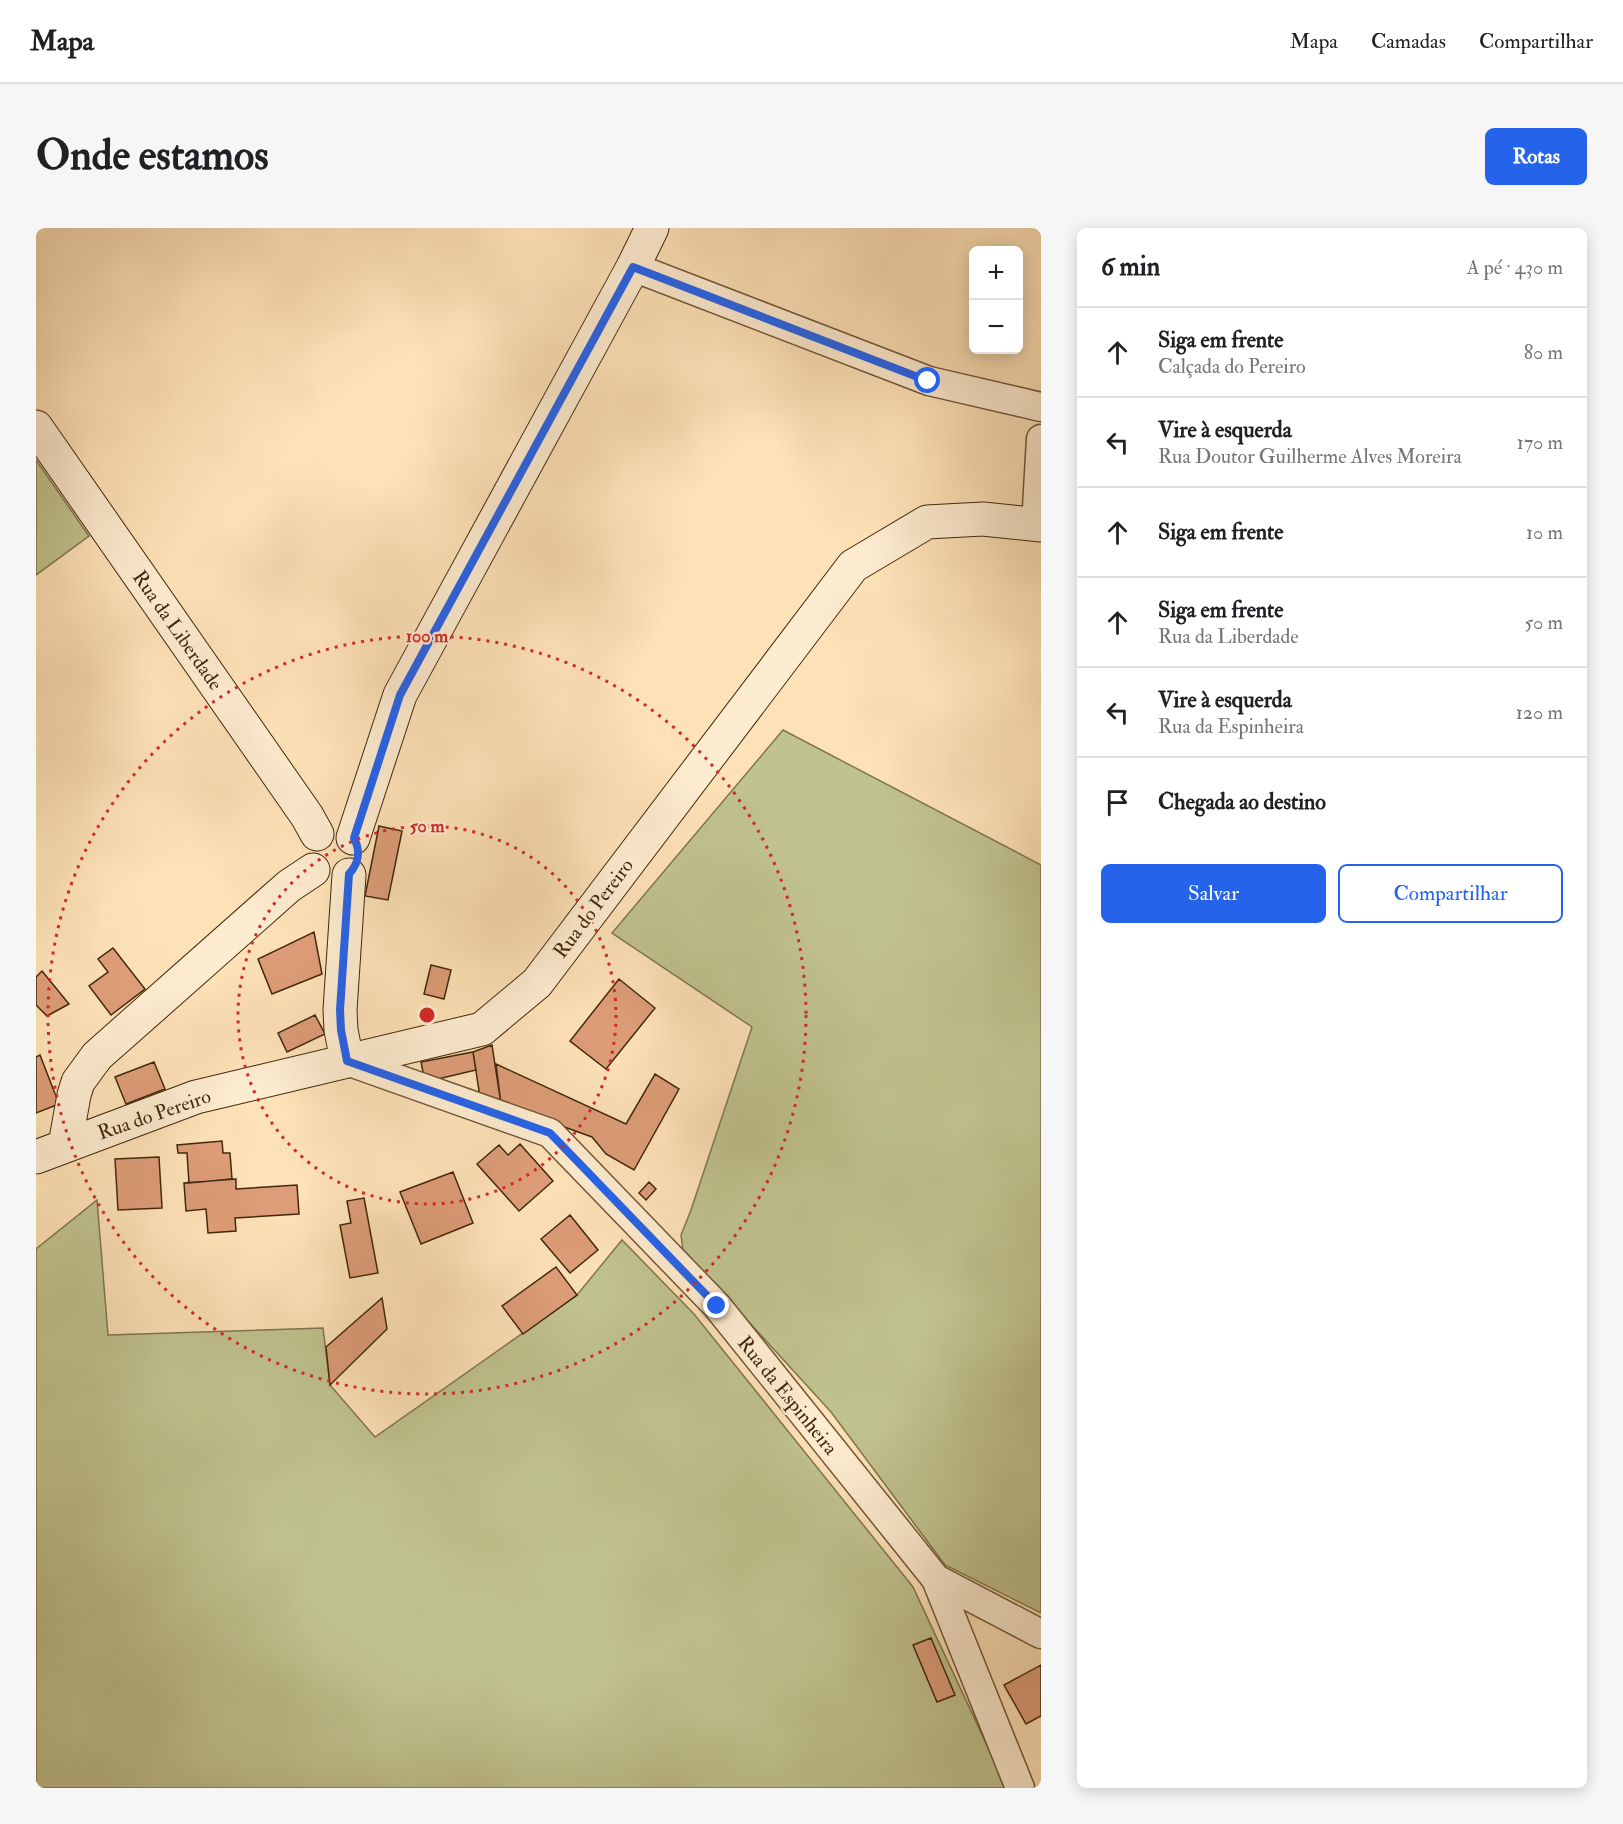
<!DOCTYPE html>
<html lang="pt">
<meta charset="utf-8">
<style>
:root{--surface:#fff;--page:#f6f6f6;--text:#202124;--muted:#757577;--line:#e0e0e0;--accent:#2563eb}
body{margin:0;font-family:"IM FELL Double Pica",serif;background:var(--page);color:var(--text)}
.controls{position:absolute;right:18px;top:18px;display:grid;overflow:hidden;border-radius:9px;box-shadow:0 3px 15px #0003}
.controls button{width:54px;height:54px;display:grid;place-items:center;padding:0;border:0;border-bottom:2px solid var(--line);background:var(--surface);color:var(--text);font:30px sans-serif}
.stop{position:absolute;width:18px;height:18px;margin:-14px;border:4px solid #2563eb;border-radius:50%;background:#fff}
.stop.end{background:#2563eb;border-color:#fff;box-shadow:0 2px 6px #0008}
.list{margin:0;padding:0;list-style:none}
h2{display:flex;justify-content:space-between;align-items:center;height:78px;margin:0;padding:0 24px;font-size:26px}
h2 small{font-size:20px;font-weight:400;color:var(--muted)}
.list li{display:grid;grid-template-columns:39px 1fr auto;gap:18px;align-items:center;box-sizing:border-box;height:90px;padding:0 24px;border-top:2px solid var(--line)}
.list b{display:block;font-size:22px;white-space:nowrap}
.list p{margin:0;font-size:20px;white-space:nowrap;color:var(--muted)}
.list em{font-size:20px;font-style:normal;color:var(--muted)}
.actions{display:flex;gap:12px;padding:18px 24px}
.actions a{flex:1;padding:14px 0;border:2px solid var(--accent);border-radius:9px;text-align:center;font-size:21px;color:var(--accent)}
.actions .main{background:var(--accent);color:#fff}
.icon{flex:none;width:33px;height:33px;fill:none;stroke:currentColor;stroke-width:2;stroke-linecap:round;stroke-linejoin:round}
.map{position:relative;flex:none;width:1005px;height:1560px;overflow:hidden;border-radius:9px}
header{display:flex;align-items:center;gap:36px;box-sizing:border-box;height:84px;padding:0 30px;background:var(--surface);border-bottom:2px solid var(--line)}
header strong{font-size:28px}
nav{display:flex;gap:33px;margin-inline-start:auto;font-size:21px}
.intro{display:flex;align-items:center;justify-content:space-between;box-sizing:border-box;height:144px;padding:0 36px}
h1{margin:0;font-size:42px}
.button{padding:15px 27px;border-radius:9px;background:var(--accent);color:#fff;font-size:21px;font-weight:700}
main{display:flex;gap:36px;padding:0 36px}
aside{flex:1;background:var(--surface);border-radius:9px;box-shadow:0 3px 15px #0003}
.map>svg:first-child{display:block}
.green{fill:#c0c38e;stroke:#81754d;stroke-width:1.5}
.building{fill:#dd9d78;stroke:#42270c;stroke-width:1.5}
.lines{fill:none;stroke-linecap:round;stroke-linejoin:round}
.street-casing{stroke:#715637;stroke-width:31}
.secondary-casing{stroke:#42270c;stroke-width:35}
.street{stroke:#feecd0;stroke-width:28}
.secondary{stroke:#feecd0;stroke-width:33}
.route{stroke:#2563eb;stroke-width:8}
.ring{fill:none;stroke:#d62828;stroke-width:3;stroke-dasharray:3 6}
.labels{text-anchor:middle;stroke-width:4.5;stroke-linejoin:round;paint-order:stroke}
.street-label{font-size:20px;fill:#42270c;stroke:#feecd0}
.centre{fill:#d62828;stroke:#feecd0;stroke-width:3}
.ring-label{font-size:18px;text-anchor:middle;font-weight:bold;fill:#d62828;stroke:#feecd0;stroke-width:4.5;stroke-linejoin:round;paint-order:stroke}
</style>
<header>
<strong>Mapa</strong>
<nav><a>Mapa</a><a>Camadas</a><a>Compartilhar</a></nav>
</header>
<div class="intro"><h1>Onde estamos</h1><a class="button">Rotas</a></div>
<main>
<div class="map">
<svg width="1005" height="1560" viewBox="0 0 1005 1560">
<rect width="100%" height="100%" fill="#fee2b7"/>
<filter id="stains"><feTurbulence type="fractalNoise" baseFrequency=".00333" numOctaves="4"/><feColorMatrix values="0 0 0 0 .2 0 0 0 0 .09 0 0 0 0 .02 0 0 0 .5 -.17"/></filter>
<radialGradient id="worn" r=".72"><stop offset=".6" stop-color="#630" stop-opacity="0"/><stop offset="1" stop-color="#630" stop-opacity=".3"/></radialGradient>
<!-- green -->
<path class="green" d="M0,232L53,308L0,347Z
M747,502L1005,637V1385L909,1337L795,1184L647,1022L645,1007L655,982L716,799L576,705Z
M61,972L72,1107L287,1100L294,1157L339,1209L541,1067L586,1012L658,1086L877,1359L971,1560H0V1021Z"/>
<!-- building -->
<path class="building" d="M343,598L366,603L352,672L329,668Z
M278,704L286,746L236,766L222,731Z
M77,720L109,761L75,787L53,758L72,744L62,731Z
M395,737L415,742L408,771L388,766Z
M6,743L33,776L11,788L0,777V749Z
M583,751L619,780L570,841L534,813Z
M279,787L289,806L251,824L242,805Z
M456,817L465,876L444,869L437,824Z
M437,824L440,842L389,854L385,834Z
M4,827L23,876L0,885V829Z
M118,834L129,861L90,876L79,849Z
M460,836L590,896L619,846L643,861L598,942L570,926L556,909L465,876Z
M186,913L187,925H194L196,951L153,955L151,925H142L141,917Z
M484,916L517,953L483,983L441,936L463,917L472,927Z
M123,929L126,980L82,982L79,931Z
M417,944L437,995L385,1016L364,964Z
M200,951V961L261,957L263,986L199,990L200,1003L172,1005L170,981L150,983L148,955Z
M613,954L620,961L610,972L603,965Z
M328,970L342,1045L314,1050L304,997L315,995L311,973Z
M534,987L562,1022L534,1045L505,1011Z
M520,1039L541,1067L487,1106L466,1078Z
M346,1070L351,1101L294,1157L290,1119Z
M895,1410L919,1467L901,1474L877,1417Z
M1005,1437V1488L990,1496L968,1457Z"/>
<g class="lines">
<!-- street casing -->
<g class="street-casing">
<path id="street" d="M597,39L893,153L1005,179
M1000,297L1005,211
M311,833L514,905L681,1078L900,1351L984,1560
M900,1351L1005,1406"/>
</g>
<!-- secondary casing -->
<g class="secondary-casing">
<path id="secondary" d="M0,199L271,588L281,606
M317,610L364,467L597,39L616,0
M311,833L305,802L304,782L313,647
M29,917L38,867L42,854L61,828L253,658L277,642
M0,929L160,869L446,801L501,755L817,338L891,294L947,291L1005,297"/>
</g>
<!-- street -->
<use href="#street" class="street"/>
<!-- secondary -->
<use href="#secondary" class="secondary"/>
</g>
<g class="lines">
<!-- route -->
<path class="route" d="M681,1078L514,905L311,833L305,802L304,782L313,646C323,635 325,624 318,610L364,467L597,39L892,153"/>
</g>
<!-- distance rings -->
<g class="ring">
<circle cx="391" cy="787" r="189"/>
<circle cx="391" cy="787" r="379"/>
</g>
<g class="labels">
<!-- street labels -->
<g class="street-label">
<text transform="translate(142 402) rotate(55)" y="7">Rua da Liberdade</text>
<text transform="translate(557 680) rotate(-53)" y="7">Rua do Pereiro</text>
<text transform="translate(118 886) rotate(-19)" y="7">Rua do Pereiro</text>
<text transform="translate(752 1167) rotate(51)" y="7">Rua da Espinheira</text>
</g>
</g>
<circle cx="391" cy="787" r="9" class="centre"/>
<g class="ring-label">
<text x="391" y="414">100 m</text>
<text x="391" y="604">50 m</text>
</g>
<rect width="100%" height="100%" filter="url(#stains)"/>
<rect width="100%" height="100%" fill="url(#worn)"/>
</svg>
<div class="controls">
<button>+</button>
<button>−</button>
</div>
<div class="stop" style="left:892px;top:153px"></div>
<div class="stop end" style="left:681px;top:1078px"></div>
</div>
<aside>
<h2>6 min<small>A pé · 430 m</small></h2>
<ul class="list">
<li><svg class="icon" aria-label="ahead" viewBox="0 0 24 24"><path d="M12 20V5M6 11l6-6 6 6"/></svg><div><b>Siga em frente</b><p>Calçada do Pereiro</p></div><em>80 m</em></li>
<li><svg class="icon" aria-label="left" viewBox="0 0 24 24"><path d="M17 20v-9H6M10 6l-5 5 5 5"/></svg><div><b>Vire à esquerda</b><p>Rua Doutor Guilherme Alves Moreira</p></div><em>170 m</em></li>
<li><svg class="icon" aria-label="ahead" viewBox="0 0 24 24"><path d="M12 20V5M6 11l6-6 6 6"/></svg><div><b>Siga em frente</b></div><em>10 m</em></li>
<li><svg class="icon" aria-label="ahead" viewBox="0 0 24 24"><path d="M12 20V5M6 11l6-6 6 6"/></svg><div><b>Siga em frente</b><p>Rua da Liberdade</p></div><em>50 m</em></li>
<li><svg class="icon" aria-label="left" viewBox="0 0 24 24"><path d="M17 20v-9H6M10 6l-5 5 5 5"/></svg><div><b>Vire à esquerda</b><p>Rua da Espinheira</p></div><em>120 m</em></li>
<li><svg class="icon" aria-label="arrive" viewBox="0 0 24 24"><path d="M6 21V4h12l-3 4 3 4H6"/></svg><div><b>Chegada ao destino</b></div></li>
</ul>
<div class="actions"><a class="main">Salvar</a><a>Compartilhar</a></div>
</aside>
</main>
